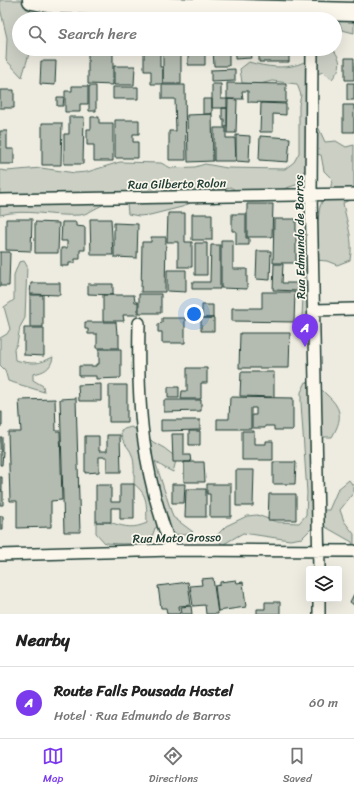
<!DOCTYPE html>
<meta charset="utf-8">
<style>
:root{--surface:#fff;--page:#f2f2f2;--text:#222;--muted:#767676;--line:#e0e0e0;--accent:#7c3aed}
body{margin:0;font-family:Sriracha,sans-serif;background:var(--page);color:var(--text)}
.controls{position:absolute;right:12px;bottom:12px;display:grid;overflow:hidden;border-radius:4px;box-shadow:0 4px 16px #0002}
.controls button{width:36px;height:36px;display:grid;place-items:center;padding:0;border:0;border-bottom:1px solid var(--line);background:var(--surface);color:var(--text);font:20px sans-serif}
.you{position:absolute;left:194px;top:314px;width:14px;height:14px;margin:-10px;border:3px solid #fff;border-radius:50%;background:#1a73e8;box-shadow:0 0 0 6px #1a73e833}
.badge{display:grid;place-items:center;width:26px;height:26px;border-radius:50%;background:var(--accent);color:#fff;font-size:13px;font-weight:700}
.pin{position:absolute;translate:-50% -33px;filter:drop-shadow(0 1px 2px #0008)}
.pin::after{content:'';position:absolute;top:21px;width:14px;height:12px;background:inherit;clip-path:polygon(0 0,100% 0,50% 100%)}
.list{margin:0;padding:0;list-style:none}
h2{display:flex;justify-content:space-between;align-items:center;height:52px;margin:0;padding:0 16px;font-size:17px}
h2 small{font-size:13px;font-weight:400;color:var(--muted)}
.list li{display:grid;grid-template-columns:26px 1fr auto;gap:12px;align-items:center;box-sizing:border-box;height:72px;padding:0 16px;border-top:1px solid var(--line)}
.list b{display:block;font-size:15px;white-space:nowrap}
.list p{margin:0;font-size:13px;white-space:nowrap;color:var(--muted)}
.list em{font-size:13px;font-style:normal;color:var(--muted)}
.icon{flex:none;width:22px;height:22px;fill:none;stroke:currentColor;stroke-width:2;stroke-linecap:round;stroke-linejoin:round}
.map{position:relative;flex:none;width:354px;height:614px;overflow:hidden}
.search{position:absolute;background:var(--surface);box-shadow:0 4px 16px #0002;left:12px;right:12px;top:12px;height:44px;display:flex;align-items:center;gap:10px;box-sizing:border-box;padding:0 14px;border-radius:22px;color:var(--muted);font-size:15px}
.sheet{height:124px;background:var(--surface)}
nav{display:flex;justify-content:space-around;align-items:center;box-sizing:border-box;height:56px;border-top:1px solid var(--line);background:var(--surface);font-size:11px;color:var(--muted)}
nav a{display:grid;justify-items:center;gap:2px}
nav .on{color:var(--accent)}
.map>svg:first-child{display:block}
.green{fill:#cbcfc4;stroke:#75867c}
.building{fill:#b4bbb0;stroke:#1f3d34}
.lines{fill:none;stroke-linecap:round;stroke-linejoin:round}
.street-casing{stroke:#1f3d34;stroke-width:14}
.primary-casing{stroke:#1f3d34;stroke-width:21}
.street{stroke:#fbf7ec;stroke-width:11}
.primary{stroke:#fbf7ec;stroke-width:18}
.labels{text-anchor:middle;stroke-width:3.5;stroke-linejoin:round;paint-order:stroke}
.street-label{font-size:12px;fill:#1f3d34;stroke:#fbf7ec}
</style>
<div class="map">
<svg width="354" height="614" viewBox="0 0 354 614">
<rect width="100%" height="100%" fill="#eeece1"/>
<filter id="ink" filterUnits="userSpaceOnUse"><feTurbulence type="fractalNoise" baseFrequency=".025" numOctaves="2"/><feDisplacementMap in="SourceGraphic" scale="8" xChannelSelector="R" yChannelSelector="G"/><feConvolveMatrix kernelMatrix="1 2 1 2 8 2 1 2 1" color-interpolation-filters="sRGB"/></filter>
<g filter="url(#ink)">
<!-- green -->
<path class="green" d="M0,0H165L260,13L266,19H127L121,13H98L86,15L85,19H19V49H28L29,54L22,77L6,60L7,38L0,8Z
M354,0V33L342,30L338,19Z
M333,49C342,61 342,67 332,79L323,72L315,75V120L325,142L336,141L346,147L354,145V198L343,203C347,225 354,239 350,260L337,265L327,261L316,260L311,334L308,338H301L304,275L303,242L307,221L318,220C319,213 319,206 323,200C328,189 331,193 332,179L324,171L321,155L311,153L308,164L296,185L274,192L241,193L230,187L218,191L215,203L192,202L182,207L150,215L139,216L128,214L127,203C119,203 110,202 103,205C95,208 88,214 80,215C52,217 27,208 0,215V170L7,171L41,168L75,173L87,172L120,162L161,163L171,168L195,167L205,164L227,168L285,169L294,162L299,153V105L301,95L297,84L272,81L260,84L242,83L240,69L249,62C266,67 288,70 304,62C314,58 322,50 333,49Z
M24,261L27,266L25,318L20,327L17,344L14,349L15,360C33,364 37,365 53,357C51,369 44,372 33,374V380L43,386L44,392L8,381L5,370L0,365V338L7,334L10,329L4,307L14,300V275L19,262Z
M306,382C317,384 320,388 327,395C343,409 342,420 332,437H321L318,510H329L338,489L349,480L354,487V492L340,510L344,521L354,534V553L352,542L322,525L311,529L302,538L290,540L243,533L222,545L217,535L226,526L247,516L257,515L277,522L299,523L306,515L307,493L301,403V392Z
M131,427L145,434L153,442L164,448L173,455L176,461L173,472L163,467L155,461L173,517L193,532L185,535L174,534L166,525L155,528L151,540C136,545 121,544 105,543L96,533V522C101,523 108,521 112,523C126,527 133,529 147,523C146,505 149,496 134,484C134,476 135,463 132,455C129,446 120,442 121,430Z"/>
<!-- building -->
<path class="building" d="M37,49H50L44,56Z
M88,49H113V85L88,84Z
M144,49H160V67H163V84H151V71H144Z
M163,49H181V84H163Z
M188,49H205V65H188Z
M213,49H229V66H214Z
M235,49L250,50L251,58L235,59Z
M253,49H289V62H259V51H253Z
M345,58H354V80H345Z
M41,61H56L55,85L40,84Z
M114,66H135L134,85H114Z
M235,69V81L211,82V70Z
M227,83L286,84V103L248,102V91H242L243,99H227Z
M347,83H354V100H347Z
M212,84H221V99H227V108H212Z
M162,85H185L186,160H169V131H176L175,99H162Z
M72,86H88V104H80V112H65V91H72Z
M89,86H96V111H89Z
M113,87H138V99H113Z
M0,90H14V108H0Z
M57,97H64L63,106H57Z
M203,99H212V114H203Z
M228,99L237,100L236,133H227Z
M261,103L286,104V115L273,114V132H260Z
M343,105H354V132H343Z
M222,108H227V127H224V119H222Z
M212,114L213,161L188,162L187,115Z
M69,117H84L83,164H64V134H69Z
M91,117H99V123H113V161H94V145H87V129H91Z
M115,120H139V134H133V142H138V158H115Z
M42,123H62L61,165H42Z
M214,128H226V138H235L236,161H214Z
M0,131H7V149H14V164H0Z
M236,135L250,136L249,162L236,161Z
M260,136L290,138L288,162L259,160Z
M247,204H273L272,237H247Z
M168,213H185V242H192V267H178V242H167Z
M192,214H212V240H192Z
M232,214H246V238H249V245H236V231H232Z
M6,219H32L31,251L6,250Z
M90,219H111L113,255H91Z
M274,219H296V263H273Z
M35,222L59,223L58,253H35Z
M62,222H76V226L85,227V250H80V259H75V263H69V266H61V248H67V241H61Z
M114,223L138,224L137,258L114,257Z
M151,237H166L165,292H141L142,242H151Z
M221,240H233V269H247V289L221,288Z
M195,243H207V275H195Z
M211,245H220V289H192V282H210Z
M257,251H271L270,280L256,279Z
M0,252H10L9,286H0Z
M274,264H283L282,283H298V291L273,290Z
M167,270H186V292L167,291Z
M31,283H60V295L30,294Z
M88,284H113V295L88,294Z
M262,292H295L294,322L232,321V308H262Z
M139,294H161V313H139Z
M30,295H43V327H30Z
M103,295H134L135,302H138V315H123L124,321H103Z
M202,305H213V318H202Z
M162,318H185V343H162V332H158V324L162,323Z
M201,318H214V331H201Z
M85,322H116L117,334H119V348H97V334H88V329H85Z
M24,328H44V356L24,355Z
M240,333H290L289,368H239Z
M99,349H121V378L96,379V376H79V366H96V364H99Z
M187,368H207V383H201V399H181L182,391H187Z
M241,372H274V397L240,396Z
M101,384V401H79L78,385Z
M109,385H127V422H109Z
M168,387H179V398H168Z
M230,397L293,398V430H274V426H265V428H252V415H256V408H251V429H217V419H229Z
M76,398L80,532H64L60,399Z
M55,399L56,431H60L62,500L51,501V527L17,528V501H10L8,432H21L19,400Z
M164,400H201V411L164,412Z
M0,412H2V426H0Z
M161,420H200V430L161,431Z
M189,431H200V445H189Z
M242,431H254V444H266V441H273V460H242Z
M172,434H184V455H190L191,462H173Z
M107,435H120L121,472H107V457H99V472L85,473V436H99V451H107Z
M0,437H2V450H0Z
M0,451H3L2,465H0Z
M184,462H204L205,482H184Z
M273,462H296L295,484H273Z
M236,470H254L253,506H236Z
M0,477H2V490H0Z
M120,484H134V519H120V508H111V522H96V485H111V502H120Z
M172,484H185L184,503H172Z
M207,484H231V517H210V494H207Z
M186,489H206V517H185Z
M0,491H3V505H0Z
M269,494H296V520H268Z
M0,516H3V529H0Z
M213,578L218,614H206L205,605L193,606L190,586L202,585L201,579Z
M236,580L237,583L243,582L246,607L218,611L215,586L220,585V582Z
M188,582L191,605L179,606L180,614H167L166,608H161L158,586Z
M354,594V605L350,602Z
M265,602H280V614H257V609H265Z
M191,606L192,614H182L181,607Z"/>
<g class="lines">
<!-- street casing -->
<g class="street-casing">
<path id="street" d="M312,49L311,194L319,569
M0,200L354,194
M314,310L354,309
M139,323C137,407 142,471 172,550
M0,555L172,550L354,551
M319,599V614"/>
</g>
<!-- primary casing -->
<g class="primary-casing">
<path id="primary" d="M32,0L53,4L354,12"/>
</g>
<!-- street -->
<use href="#street" class="street"/>
<!-- primary -->
<use href="#primary" class="primary"/>
</g>
</g>
<g class="labels">
<!-- street labels -->
<g class="street-label">
<text transform="translate(177 184) rotate(-1)" y="4">Rua Gilberto Rolon</text>
<text transform="translate(300 237) rotate(-91)" y="4">Rua Edmundo de Barros</text>
<text transform="translate(177 538) rotate(-1)" y="4">Rua Mato Grosso</text>
</g>
</g>
</svg>
<div class="controls">
<button><svg class="icon" aria-label="layers" viewBox="0 0 24 24"><path d="M12 4l9 5-9 5-9-5zM3 14l9 5 9-5"/></svg></button>
</div>
<div class="you"></div>
<div class="pin badge" style="left:305px;top:347px">A</div>
<div class="search"><svg class="icon" aria-label="search" viewBox="0 0 24 24"><circle cx="10" cy="10" r="6"/><path d="M15 15l6 6"/></svg>Search here</div>
</div>
<section class="sheet">
<h2>Nearby<small></small></h2>
<ul class="list">
<li><span class="badge">A</span><div><b>Route Falls Pousada Hostel</b><p>Hotel · Rua Edmundo de Barros</p></div><em>60 m</em></li>
</ul>
</section>
<nav>
<a class="on"><svg class="icon" aria-label="map" viewBox="0 0 24 24"><path d="M3 6l6-2 6 2 6-2v14l-6 2-6-2-6 2zM9 4v14M15 6v14"/></svg>Map</a>
<a><svg class="icon" aria-label="directions" viewBox="0 0 24 24"><path d="M12 3l9 9-9 9-9-9zM9 14v-3h6M13 9l2 2-2 2"/></svg>Directions</a>
<a><svg class="icon" aria-label="saved" viewBox="0 0 24 24"><path d="M7 4h10v16l-5-4-5 4z"/></svg>Saved</a>
</nav>
